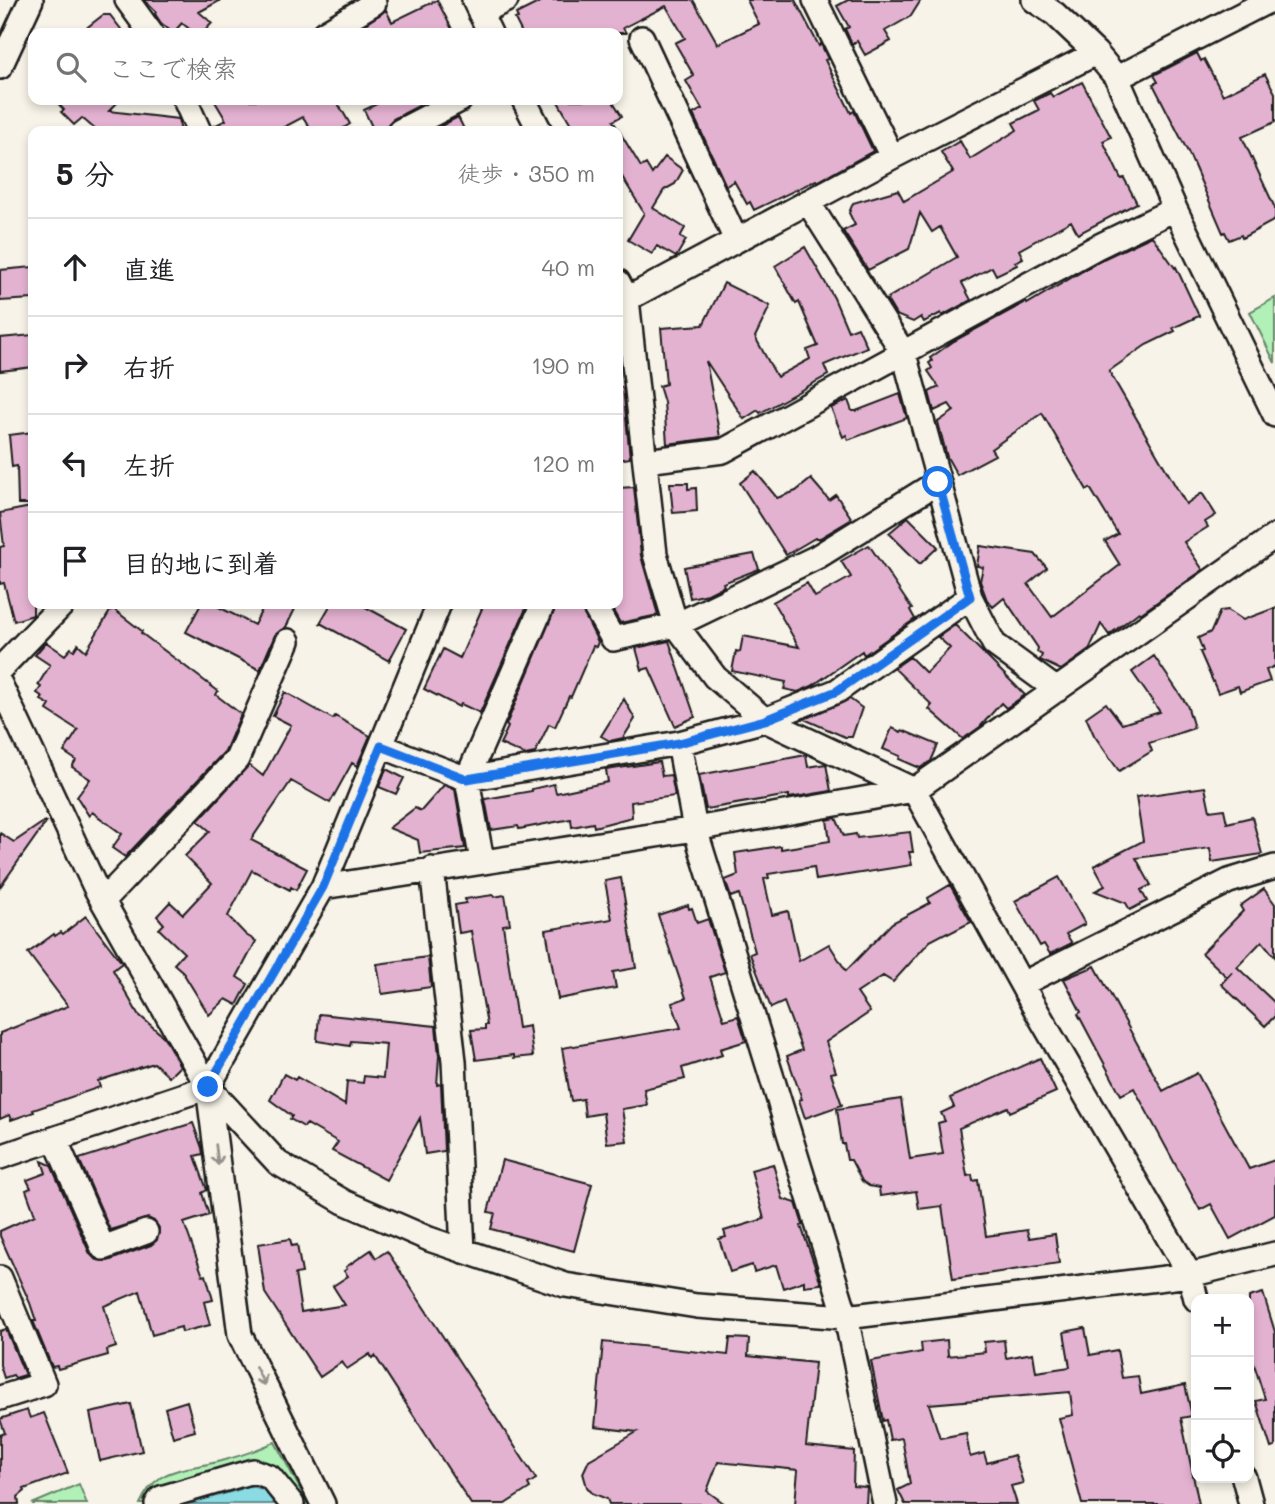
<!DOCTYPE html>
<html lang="ja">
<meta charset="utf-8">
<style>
:root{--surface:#fff;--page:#f2f2f2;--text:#202124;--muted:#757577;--line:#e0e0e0}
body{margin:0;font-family:Mali,"Klee One",sans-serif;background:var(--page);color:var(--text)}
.controls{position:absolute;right:21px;bottom:21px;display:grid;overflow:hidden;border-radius:14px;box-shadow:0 4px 10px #0003}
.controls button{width:63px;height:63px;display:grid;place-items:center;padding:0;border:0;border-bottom:2px solid var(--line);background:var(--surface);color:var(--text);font:35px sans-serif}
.stop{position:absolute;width:21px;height:21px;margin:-16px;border:5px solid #1a73e8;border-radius:50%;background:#fff}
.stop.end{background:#1a73e8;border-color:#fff;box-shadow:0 2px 7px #0008}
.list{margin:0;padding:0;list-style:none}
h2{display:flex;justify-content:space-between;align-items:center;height:91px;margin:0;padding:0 28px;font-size:30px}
h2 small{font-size:23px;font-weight:400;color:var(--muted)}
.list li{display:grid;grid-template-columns:46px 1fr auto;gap:21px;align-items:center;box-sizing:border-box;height:98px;padding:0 28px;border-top:2px solid var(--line)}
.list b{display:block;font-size:26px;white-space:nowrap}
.list em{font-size:23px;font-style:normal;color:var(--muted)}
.icon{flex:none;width:38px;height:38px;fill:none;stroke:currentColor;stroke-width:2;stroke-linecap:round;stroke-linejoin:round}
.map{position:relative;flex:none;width:1275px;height:1504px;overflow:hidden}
.search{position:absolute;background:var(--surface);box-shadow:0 4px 10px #0003;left:28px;top:28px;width:595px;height:77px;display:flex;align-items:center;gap:18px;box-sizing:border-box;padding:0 24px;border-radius:14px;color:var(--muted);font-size:26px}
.panel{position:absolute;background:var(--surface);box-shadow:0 4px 10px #0003;left:28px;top:126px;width:595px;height:483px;border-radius:14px}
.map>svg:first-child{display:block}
.green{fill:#b1f0b7;stroke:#66866a;stroke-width:2}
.water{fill:#8adbe4;stroke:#5e8f94;stroke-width:2}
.building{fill:#e4b2d1;stroke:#1c1c1c;stroke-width:2}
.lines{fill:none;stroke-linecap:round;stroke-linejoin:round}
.minor-casing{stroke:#1c1c1c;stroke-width:28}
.minor{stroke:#f7f3e8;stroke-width:23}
.oneway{stroke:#94928c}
.route{stroke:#1a73e8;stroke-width:9}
</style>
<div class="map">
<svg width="1275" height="1504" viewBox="0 0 1275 1504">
<rect width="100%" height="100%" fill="#f7f3e8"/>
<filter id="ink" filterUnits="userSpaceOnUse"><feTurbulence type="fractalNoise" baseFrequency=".0143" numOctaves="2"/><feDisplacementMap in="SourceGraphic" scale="14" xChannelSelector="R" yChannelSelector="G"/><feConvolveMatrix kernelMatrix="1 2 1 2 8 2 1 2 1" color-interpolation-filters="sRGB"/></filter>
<g filter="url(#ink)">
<!-- green -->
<path class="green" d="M1275,298V363L1250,312Z
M275,1442L308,1504H140C144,1495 151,1484 160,1478C175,1468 195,1467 213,1463C234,1458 255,1451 275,1442Z
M79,1484L87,1504H32Z"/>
<!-- water -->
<path class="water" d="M245,1476L249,1486L263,1489L275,1504H187L241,1489L239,1479Z"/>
<!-- building -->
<path class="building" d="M144,0H221L199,12L212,23L203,33H194L182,23L173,33L161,23L155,14L156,12Z
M437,0L454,33H352L386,10L392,22Z
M544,0H693L718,44L759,24L747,0H795L819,46L821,44L828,59L825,60L851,113L854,111L873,151L817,182L816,180L754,210L750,202L747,204L734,181L726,186L693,114L702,109L686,81L694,76L675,43L685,38L666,6L623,28L626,33H522L515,19L518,18L516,14Z
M848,0H921L911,16L885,31L891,41L865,55L857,41L852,44L845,29L849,27L837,6Z
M103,15H110L124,33H80Z
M1197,53L1201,61L1204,59L1223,95L1265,74L1275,93V122L1242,137L1275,208V220L1242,238L1241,235L1229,240L1225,232L1223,233L1189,154L1153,84L1158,82L1154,75Z
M1082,82L1111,137L1103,141L1121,179L1124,178L1137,203L1078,234L1071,221L1019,250L1023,258L1015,262L1017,265L996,275L992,267L962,283L971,300L942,316L941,313L924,322L921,317L913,322L896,315L887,300L888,298L957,257L940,227L932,232L920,213L909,249L868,270L843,231L855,225L849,213L853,203L898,190L904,201L953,172L941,152L960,141L970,159L1017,130L1013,123L1039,110L1034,101L1050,93L1053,97Z
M55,100H120L109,111L178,119L181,131H97L82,118L74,125L61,112L64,110Z
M214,100H336L350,124L339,131H312L303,117L277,131H213L212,127L226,120Z
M385,100H430L393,119L388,124L386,131H374L364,110Z
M557,100H612L622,116L613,121L641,167L646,164L652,174L665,157L683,170L675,184L664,190L653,208L685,228L680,237L686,240L676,257L657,246L652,254L628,240L644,213L618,170V131H575Z
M458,117L465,131H444L441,126Z
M1152,236L1175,268L1176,267L1199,316L1173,328L1175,331L1146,345L1109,371L1186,504L1202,493L1216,515L1205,522L1208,527L1184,542L1203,570L1140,614L1139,612L1109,635L1101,624L1089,650L1061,670L1040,660L1042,655L1037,652L1038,648L1004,598L993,607L987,600L980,581L983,567L977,566L980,546L1035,554L1047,568L1028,584L1052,617L1120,565L1105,541L1118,534L1090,488L1087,490L1042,413L991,449L995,455L957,475L947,457L938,422L954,411L949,404L934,411L929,392L939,387L928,371L932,368L929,363L932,361L930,358L954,341L1026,302L1027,304L1103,259Z
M805,247L834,298L848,331L858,327L867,347L824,365L828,375L760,413L758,410L744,419L706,361L720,437L667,444L664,402L659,386L666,384L661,328L703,325L724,283L770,306L755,337L777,377L810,359L807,350L818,346L799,302L796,304L775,266Z
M33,267V299L0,301V270Z
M33,335V367L0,371V338Z
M618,386L623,388L630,458L618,460Z
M900,394L907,418L848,440L846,435L843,437L831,408L848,400L852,411H856Z
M33,432V504H18L17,466L12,467L9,435Z
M755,471L777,498L796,491L811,479L829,500L836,495L852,519L820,538H815L786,555L740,483Z
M670,483H688V489L696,488L697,511L673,513Z
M634,487L641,556L658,615L620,623L611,607L618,605V488Z
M31,507L33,518V615L14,621L4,583L0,584V547L4,546L0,513Z
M908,517L938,547L920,564L889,533Z
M869,545L912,609L910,610L915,619L864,655L862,651L812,686L798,692L784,689L786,682L732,671L736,651L740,652L743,636L799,647L773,602L807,583L815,597L851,577L841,561Z
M754,554L759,569L723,583L724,586L708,594L690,598L684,567Z
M201,604H213L254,625L265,604H285L295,609L286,627L275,635L260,670L186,632Z
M331,604H360L406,629L389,661L320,623Z
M484,604H528L480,713L461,704L459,707L424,689L443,649L460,658Z
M557,604H579L598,642L596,647L593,646L571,697L569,696L555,727L549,724L535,753L525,755L500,744L508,727L506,725Z
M112,608L142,631L141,633L218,691L216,695L241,714L225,751L125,857L112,848L122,834L92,812L89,816L77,797L90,779L72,767L76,760L64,752L78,730L47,710L50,705L41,700L43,697L37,693L41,687L38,685L50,665L35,655L46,642L65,655L71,648L74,650L78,644L86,651Z
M1275,608V666L1266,670L1270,681L1240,692L1238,686L1218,693L1200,652L1203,651L1198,638L1211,632L1220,611L1228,610L1243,620Z
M955,625L1025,695L1006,708L1001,703L980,727L963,739L929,709L932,705L894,668L910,657L926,673L950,648L938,637Z
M669,641L695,717L675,726L649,668L642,670L636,648Z
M1154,656L1187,705L1194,728L1149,743L1152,751L1119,771L1094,735L1086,717L1106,703L1122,724L1160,712L1132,672Z
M285,692L333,719L335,716L370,736L357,766L352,763L330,803L291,781L251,840L307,869L296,890L291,887L290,890L252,870L228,916L246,935L256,941L237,977L248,984L237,1005L226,999L209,1015L182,971L174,964L184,953L159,929L164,924L157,916L170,902L183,914L212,883L185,856L210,831L198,821L249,765L263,776L291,725L273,716Z
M624,699L635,719L623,738L610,741L601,736Z
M850,699L862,708L852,737H845L804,719Z
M892,728L901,732L902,730L938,745L931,761L920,768L899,759L900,756L883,749Z
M806,755L808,767L826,764L831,791L789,798V795L706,809L699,775Z
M659,762L662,776L671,775L675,796L631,802L632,817L594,827L593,823L572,827L571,819L519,829L518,826L491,830L485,799L532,791V789L554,784L556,793L608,782L606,770Z
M386,769L404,778L396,794L379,787Z
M444,785L455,789L465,848L420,853L418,840L389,828L415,808L421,811Z
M1205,787L1210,811L1224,809L1227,823L1252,817L1262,854L1212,862L1210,848L1136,858L1151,885L1141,890L1147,901L1130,910L1126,903L1095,891L1105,886L1094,866L1143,841L1136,797Z
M836,818L844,836L856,834L857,838L910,832L913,852H909L912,865L816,880L814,867L768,874L769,878L764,879L772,915L788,911L799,961L829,944L846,971L892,923L930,903L928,898L950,885L971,922L948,934L947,932L930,941L893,982L883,976L857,993L870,1012L826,1042L836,1072L831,1073L842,1105L805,1118L799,1100L802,1099L787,1056L802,1050L784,1002L771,1008L750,954L755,952L739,894L731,897L725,880L738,875L735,853L781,846V849L830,841L827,820Z
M45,821L46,822L0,887V833L14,842Z
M1059,877L1085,924L1066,934L1072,943L1050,954L1044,944L1040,946L1015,901Z
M621,878L636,968L613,972L616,988L558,999L546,930L612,919L605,881Z
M1264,889L1275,904V957L1262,941L1237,967L1275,1003V1016L1265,1026L1221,984L1232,972L1227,977L1202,953L1243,911L1240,906Z
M493,895L494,897L505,895L510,924L503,925L518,1028L529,1026L533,1056L514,1058V1055L476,1060L471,1030L485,1029V1025H487L471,931L459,933L455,905L466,903L465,899Z
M688,905L689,909L692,908L697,923L708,919L725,972L710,977L724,1020L738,1016L746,1041L720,1049L722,1055L682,1068L685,1079L644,1089L647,1105L622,1109L627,1141L607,1143L603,1113L585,1116L583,1099L571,1101L562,1048L681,1028L672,1003L686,998L658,915Z
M86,916L122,963L113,970L138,1014L164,1037L180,1066L169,1077L154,1063L98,1081L100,1087L33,1110L34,1112L11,1120L9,1115L0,1119V1033L68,1006L28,953L54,934L55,936L61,932L63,934Z
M428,957L431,987L382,994L377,964Z
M1095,966L1163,1091L1197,1073L1249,1169L1275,1160V1215L1230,1239L1211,1204L1200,1210L1134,1088L1121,1095L1078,1014L1081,1012L1064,979Z
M319,1014L436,1026L439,1056L437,1085L441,1084L444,1151L425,1154L420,1118L386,1180L332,1151L338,1142L307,1124L304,1127L290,1119L292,1116L270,1100L284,1074L295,1080L297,1077L345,1105L347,1081L363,1083L364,1076L383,1078L386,1044L351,1041L350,1046L317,1041Z
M1040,1058L1056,1092L1010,1112L1008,1107L959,1128L967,1176L972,1175L973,1181L978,1180L986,1236L1027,1230L1029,1238L1055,1234L1059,1263L953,1279L942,1206L919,1209L916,1191L880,1196L879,1188L869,1186L862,1181L851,1160H847L844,1144H842L837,1109L901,1099L910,1159L943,1154L938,1123L945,1121L941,1113L954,1107L950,1098Z
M193,1123L202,1148L203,1154L195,1156L207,1190L202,1193L209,1215L184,1223L203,1276L206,1275L213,1300L204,1302L210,1325L182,1332L181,1327L152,1335L140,1291L104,1306L116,1347L107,1350L108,1355L58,1369L57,1366L52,1367L33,1321H36L30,1303L0,1236V1231L35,1215L26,1190L31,1188L27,1180L46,1173L42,1161L51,1165L90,1254L95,1259L108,1261L151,1245L157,1240L159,1228L154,1221L148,1218L110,1230L79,1159Z
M502,1160L592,1184L574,1251L491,1229L495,1213L488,1212Z
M773,1164L783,1199L796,1203L803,1225L801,1226L821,1284L804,1286V1281L783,1288L776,1265L754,1272L752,1265L730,1272L719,1239L726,1237L724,1231L764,1219L751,1170Z
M290,1239L292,1246L297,1245L302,1273L295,1274L301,1312L345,1305L333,1286L348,1276L344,1271L347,1269L346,1267L371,1250L376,1258L387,1251L536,1479L528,1484L530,1488L505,1504H471L375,1356L372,1358L370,1354L347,1369L342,1362L320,1377L265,1293L258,1244Z
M1263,1293L1275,1332V1447L1271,1448L1256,1401L1265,1399L1253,1361L1249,1362V1297Z
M1085,1328L1090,1355L1117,1350L1122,1378L1138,1376L1141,1394L1185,1385L1192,1416L1181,1418L1199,1504H1082L1059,1418L1073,1415L1070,1392L929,1404L940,1438L966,1433L970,1457L984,1453L987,1463L1014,1455L1023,1483L1011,1486L1017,1504H905L898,1490L910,1484L902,1438L890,1440L886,1420L883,1421L871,1361L922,1352L921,1343L947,1340L948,1356L985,1352L984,1342L1004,1340L1006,1358L1033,1353L1036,1372L1070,1367L1064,1332Z
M6,1329L25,1375L15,1378L13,1375L4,1378L0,1365V1331Z
M730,1338L749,1339L748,1356L815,1363L806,1446L854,1451L853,1486L867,1487L866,1504H795L798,1470L718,1462L707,1491L725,1504H609L607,1499L592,1493L587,1487L583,1473L589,1460L637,1432L595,1427L603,1342L728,1355Z
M187,1401L195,1431L173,1437L165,1408Z
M131,1404L142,1451L100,1461L90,1413Z
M27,1410L30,1418L44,1413L68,1473L24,1489L25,1491L18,1497L19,1504H0V1435L5,1433L0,1419Z"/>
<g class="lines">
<!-- minor casing -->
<g class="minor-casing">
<path id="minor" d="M127,0L151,33
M474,0L490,33
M815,0L892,157
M1034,0L1055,14L1096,53L1117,78L1175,209L1275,415
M480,13L506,0
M324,33L374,3L373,0
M642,38L736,240
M0,67L31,0
M1117,78L1270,0
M185,100L199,131
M524,100L540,131
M400,131L460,100
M808,202L904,354L970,597L994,644L1057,690
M618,282L627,299L655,554L676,625L715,677L765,720L914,790L1032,1003L1190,1275L1196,1299
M618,306L627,299L892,157L1096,53
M646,461L723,451L1097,247L1175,209
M593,604L613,639L676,625L817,557L938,482
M0,669L63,604
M0,684L96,889L208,1087L278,1163L344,1202L429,1239L565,1285L697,1306L846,1317L1190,1275L1275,1254
M679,743L695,829L846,1317L885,1504
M381,746L467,779L679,743L765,720L837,691L970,597
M482,861L467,779L543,604
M432,869L454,1061L463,1251
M323,887L439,604
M103,901L237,759L288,641
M1022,984L1229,881L1275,867
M55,1139L103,1248L146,1232
M0,1157L208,1087
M0,1278L44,1384L0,1398
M1244,1478L1251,1504
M157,1504L161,1498L253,1471L270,1477L292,1504
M323,1504L240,1335L208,1087L323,887L695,829L914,790L1275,536"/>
</g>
<!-- minor -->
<use href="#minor" class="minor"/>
</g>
<!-- one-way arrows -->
<defs><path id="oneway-shaft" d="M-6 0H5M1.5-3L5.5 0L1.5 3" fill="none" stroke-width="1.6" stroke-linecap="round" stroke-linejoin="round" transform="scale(1.75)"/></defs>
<g class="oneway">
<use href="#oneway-shaft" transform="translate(217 1155) rotate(83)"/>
<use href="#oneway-shaft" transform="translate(260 1376) rotate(64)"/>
</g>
</g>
<g class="lines" filter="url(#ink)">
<!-- route -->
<path class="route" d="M208,1087L323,887L381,746L467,779L679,743L765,720L837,691L970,597L938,482"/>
</g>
</svg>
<div class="controls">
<button>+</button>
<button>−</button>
<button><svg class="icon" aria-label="locate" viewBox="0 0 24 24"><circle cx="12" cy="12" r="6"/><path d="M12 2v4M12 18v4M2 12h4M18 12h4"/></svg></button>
</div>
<div class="stop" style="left:938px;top:482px"></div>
<div class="stop end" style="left:208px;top:1087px"></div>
<div class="search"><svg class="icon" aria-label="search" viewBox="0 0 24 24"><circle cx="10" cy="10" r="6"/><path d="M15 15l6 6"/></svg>ここで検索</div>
<section class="panel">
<h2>5 分<small>徒歩 · 350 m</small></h2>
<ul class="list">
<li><svg class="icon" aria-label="ahead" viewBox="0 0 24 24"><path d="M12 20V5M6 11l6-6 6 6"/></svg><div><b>直進</b></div><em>40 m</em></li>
<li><svg class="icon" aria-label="right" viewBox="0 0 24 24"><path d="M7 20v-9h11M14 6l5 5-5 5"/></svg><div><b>右折</b></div><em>190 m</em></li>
<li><svg class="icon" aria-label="left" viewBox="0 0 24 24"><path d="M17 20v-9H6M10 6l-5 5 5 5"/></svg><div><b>左折</b></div><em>120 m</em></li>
<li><svg class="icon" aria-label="arrive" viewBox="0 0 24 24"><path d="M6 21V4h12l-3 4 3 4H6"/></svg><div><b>目的地に到着</b></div></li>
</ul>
</section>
</div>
